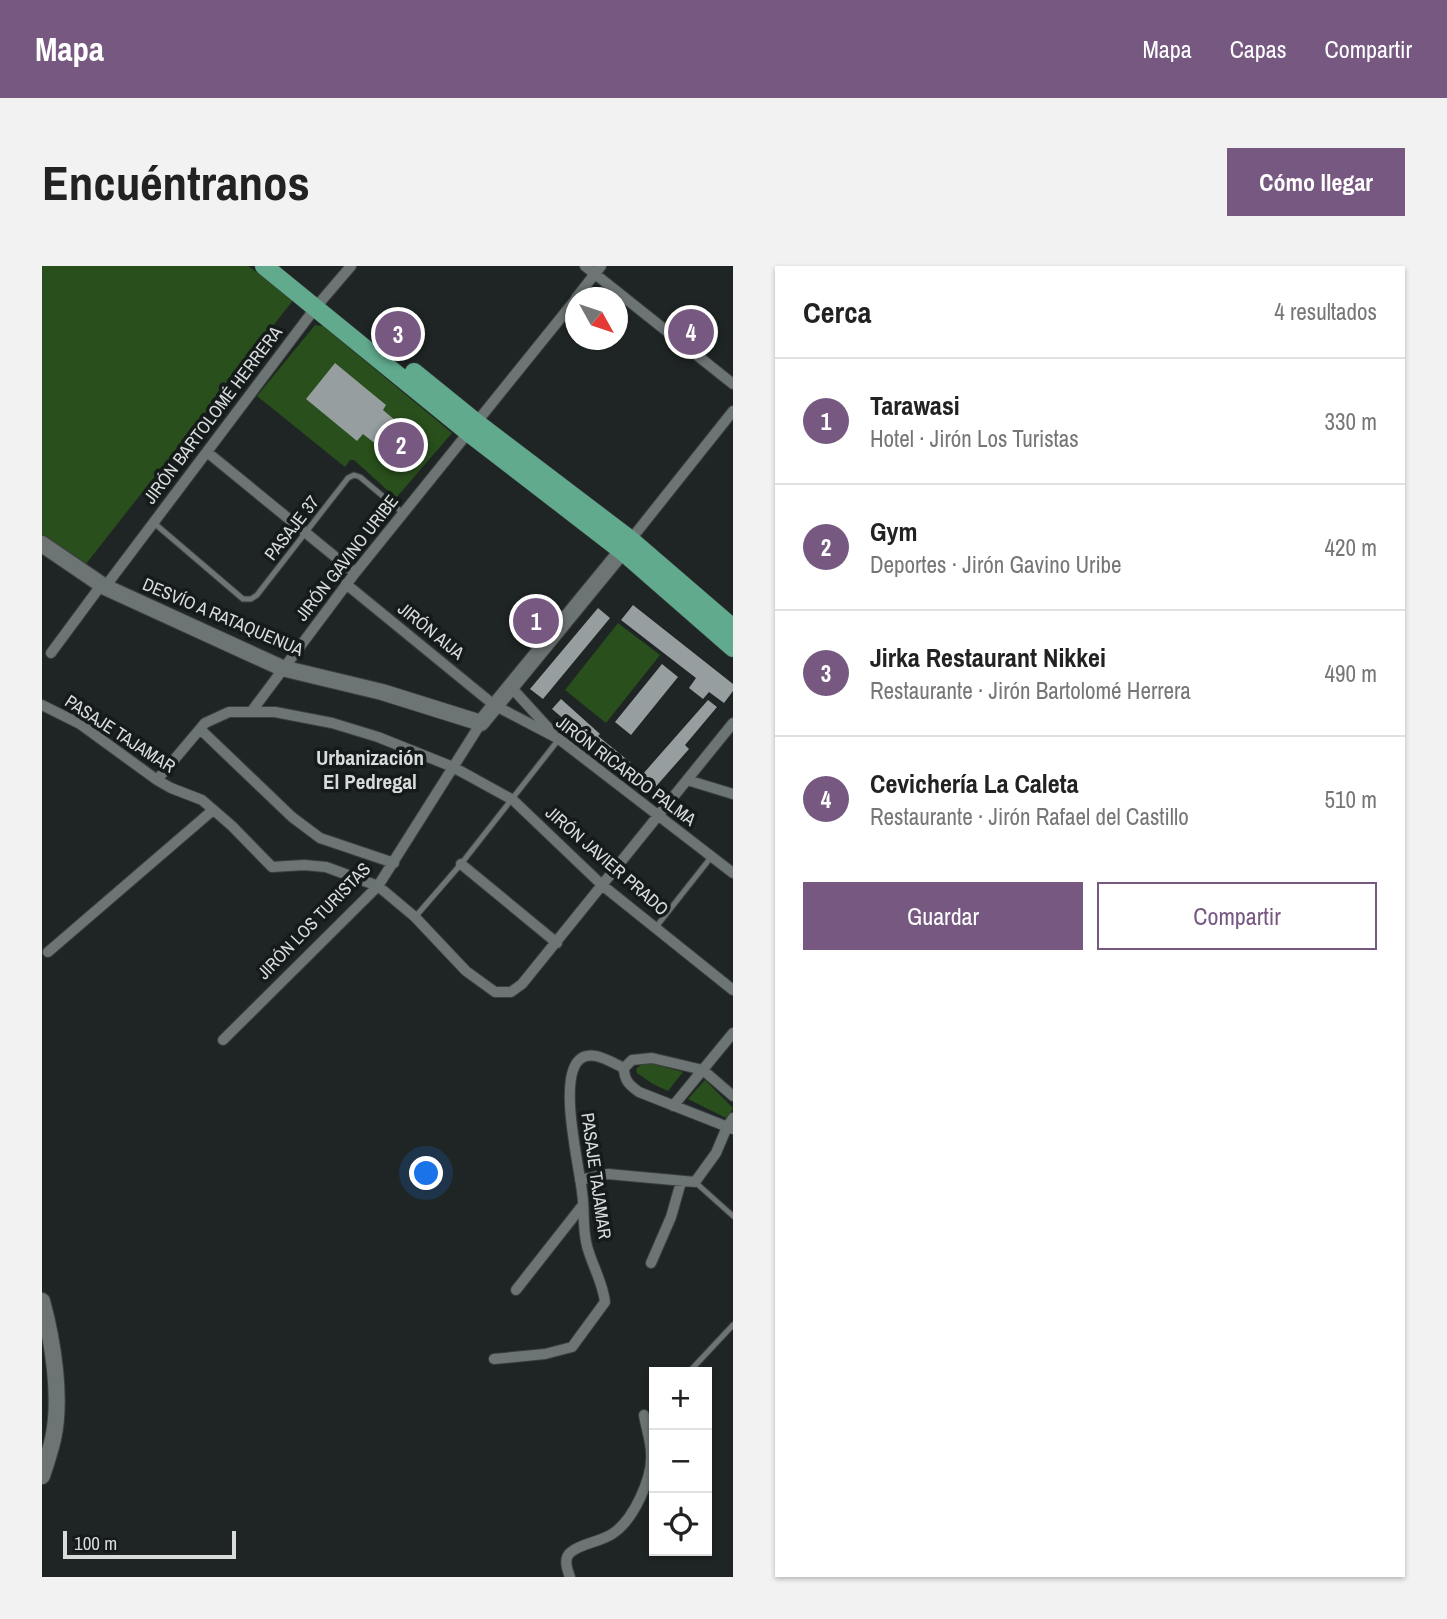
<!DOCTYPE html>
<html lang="es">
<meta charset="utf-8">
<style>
:root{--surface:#fff;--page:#f2f2f2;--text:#222;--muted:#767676;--line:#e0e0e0;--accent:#765881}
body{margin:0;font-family:"Archivo Narrow",sans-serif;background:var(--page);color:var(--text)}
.controls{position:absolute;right:21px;bottom:21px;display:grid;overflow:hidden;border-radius:0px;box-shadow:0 2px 5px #0004}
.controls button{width:63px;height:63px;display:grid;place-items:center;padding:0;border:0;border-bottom:2px solid var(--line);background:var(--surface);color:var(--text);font:35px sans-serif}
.compass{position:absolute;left:523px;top:21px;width:63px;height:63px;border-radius:50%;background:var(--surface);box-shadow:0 2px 5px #0004;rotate:130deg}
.scale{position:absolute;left:21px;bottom:18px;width:173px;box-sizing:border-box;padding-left:7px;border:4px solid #d8dcdb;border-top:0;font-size:19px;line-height:24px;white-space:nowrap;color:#d8dcdb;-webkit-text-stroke:5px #151b1b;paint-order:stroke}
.you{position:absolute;left:385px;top:908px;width:24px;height:24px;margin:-18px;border:5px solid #fff;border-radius:50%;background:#1a73e8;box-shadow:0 0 0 10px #1a73e833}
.badge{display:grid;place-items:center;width:46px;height:46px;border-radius:50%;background:var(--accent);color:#fff;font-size:23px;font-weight:700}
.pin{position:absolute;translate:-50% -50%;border:4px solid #fff;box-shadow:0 2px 7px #0006}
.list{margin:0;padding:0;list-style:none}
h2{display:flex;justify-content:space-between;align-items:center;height:91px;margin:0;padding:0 28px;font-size:30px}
h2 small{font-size:23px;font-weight:400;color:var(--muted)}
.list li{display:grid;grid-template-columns:46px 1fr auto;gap:21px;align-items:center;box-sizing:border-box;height:126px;padding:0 28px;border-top:2px solid var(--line)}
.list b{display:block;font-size:26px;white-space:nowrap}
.list p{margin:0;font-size:23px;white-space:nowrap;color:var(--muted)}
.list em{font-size:23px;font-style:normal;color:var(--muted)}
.actions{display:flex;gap:14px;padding:21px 28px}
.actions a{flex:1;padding:16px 0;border:2px solid var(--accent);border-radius:0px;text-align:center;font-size:24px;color:var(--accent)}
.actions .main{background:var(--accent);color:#fff}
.icon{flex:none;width:38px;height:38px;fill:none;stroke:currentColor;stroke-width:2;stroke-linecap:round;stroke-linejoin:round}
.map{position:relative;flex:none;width:691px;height:1311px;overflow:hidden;border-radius:0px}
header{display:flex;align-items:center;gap:42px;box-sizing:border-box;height:98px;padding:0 35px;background:var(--accent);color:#fff}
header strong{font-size:33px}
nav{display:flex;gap:38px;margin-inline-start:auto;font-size:24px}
.intro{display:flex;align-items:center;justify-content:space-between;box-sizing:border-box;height:168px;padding:0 42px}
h1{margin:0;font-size:49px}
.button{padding:18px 32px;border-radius:0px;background:var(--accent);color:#fff;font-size:24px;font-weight:700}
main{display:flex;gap:42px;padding:0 42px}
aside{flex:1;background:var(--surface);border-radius:0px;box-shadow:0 2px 5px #0004}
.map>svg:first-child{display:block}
.green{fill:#294f1c}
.building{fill:#969ea0}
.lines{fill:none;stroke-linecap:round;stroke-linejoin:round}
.lane-casing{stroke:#3b3f3f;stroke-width:7}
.street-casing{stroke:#3b3f3f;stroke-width:12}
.secondary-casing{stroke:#3b3f3f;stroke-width:18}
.primary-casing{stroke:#3b3f3f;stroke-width:19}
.lane{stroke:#6d7574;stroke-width:5}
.street{stroke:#6d7574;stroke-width:10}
.secondary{stroke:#6d7574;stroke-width:16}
.primary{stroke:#61aa8d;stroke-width:18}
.labels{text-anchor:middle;stroke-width:7;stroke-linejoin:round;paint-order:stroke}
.street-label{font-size:18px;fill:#d8dcdb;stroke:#151b1b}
.quarter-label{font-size:21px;font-weight:bold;fill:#d8dcdb;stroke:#151b1b}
</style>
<header>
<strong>Mapa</strong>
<nav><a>Mapa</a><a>Capas</a><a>Compartir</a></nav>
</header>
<div class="intro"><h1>Encuéntranos</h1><a class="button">Cómo llegar</a></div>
<main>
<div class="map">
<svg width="691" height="1311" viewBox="0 0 691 1311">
<rect width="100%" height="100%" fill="#1f2524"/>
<!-- green -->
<path class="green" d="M0,0H206L252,33L40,303L0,273Z
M273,59L281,60L410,167L354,232L312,194H308L303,201L215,130Z
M576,357L618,389L564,457L523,424Z
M603,796L641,806L626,825L611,818L595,807L594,803Z
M663,814L691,842L686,853L646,833Z"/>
<!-- building -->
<path class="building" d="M293,97L344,139L341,144L360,160L340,183L321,168L315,175L264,133Z
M591,339L691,418V425L682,437L667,426L661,433L647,422L654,412L579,354Z
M556,342L568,352L501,433L488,423Z
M620,398L636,411L589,469L573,456Z
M519,433L558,468L556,470L594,501L587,509L560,487L558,490L547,482L551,478L510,443Z
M666,434L675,441L643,479L647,483L609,526H603L593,517Z"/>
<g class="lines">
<!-- lane casing -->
<g class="lane-casing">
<path id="lane" d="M112,257L201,333H209L215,329L306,212L312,209L318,211L361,247
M374,650L419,598L517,473
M614,661L670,590
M653,916L691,950
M647,1106L691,1059"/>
</g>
<!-- street casing -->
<g class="street-casing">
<path id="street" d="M543,0L691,118
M534,32L559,0
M165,186L313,307
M586,277L691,145
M304,318L452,439L517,473L691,607
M63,321L274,41L309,0
M9,387L60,318
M469,421L510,466
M0,439L38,458L115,514L129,522L160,534L190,560L230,601L262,599L284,601L336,620L373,651L424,705L453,726H469L480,718L691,457
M209,446H233L290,457L336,471L411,501L471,534L560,619L691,724
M158,463L250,551L278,572L352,597
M115,514L163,457L187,446H209L313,307L534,33
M645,514L691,528
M419,598L515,677
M6,686L171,544
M181,774L336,620L439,457
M691,830L661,804L610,792L590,794L582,802C582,814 587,819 597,826L691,863
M631,840L691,767
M538,914L566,908L653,916L674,887L685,861L691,852
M609,997L629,951L639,916
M474,1024L540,940
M452,1093L503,1088L530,1081L563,1036C561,1017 550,999 545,980C540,961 543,945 540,926C537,899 516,814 537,794C549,782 570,797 582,802
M528,1311C525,1303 521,1292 529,1286C540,1277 558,1276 570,1268C591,1255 611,1212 609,1187C609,1175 604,1162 602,1149"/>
</g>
<!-- secondary casing -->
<g class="secondary-casing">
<path id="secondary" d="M0,278L63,321L240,402L340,426L439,457L580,285
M0,1035C11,1075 20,1132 11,1173C8,1186 4,1198 0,1210"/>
</g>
<!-- primary casing -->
<g class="primary-casing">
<path id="primary" d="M222,0L427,167L580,285L691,382
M372,106L435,157L589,274L691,362"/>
</g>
<!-- lane -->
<use href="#lane" class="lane"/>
<!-- street -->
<use href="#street" class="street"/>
<!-- secondary -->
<use href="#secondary" class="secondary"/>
<!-- primary -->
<use href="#primary" class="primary"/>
</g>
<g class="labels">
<!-- street labels -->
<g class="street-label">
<text transform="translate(171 149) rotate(-53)" y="6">JIRÓN BARTOLOMÉ HERRERA</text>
<text transform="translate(250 262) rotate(-52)" y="6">PASAJE 37</text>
<text transform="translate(305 292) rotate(-52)" y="6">JIRÓN GAVINO URIBE</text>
<text transform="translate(181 351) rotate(23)" y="6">DESVÍO A RATAQUENUA</text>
<text transform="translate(389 365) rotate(39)" y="6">JIRÓN AIJA</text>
<text transform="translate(78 468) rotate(33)" y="6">PASAJE TAJAMAR</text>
<text transform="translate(584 505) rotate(37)" y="6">JIRÓN RICARDO PALMA</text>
<text transform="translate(565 595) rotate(41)" y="6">JIRÓN JAVIER PRADO</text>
<text transform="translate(272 655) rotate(-46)" y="6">JIRÓN LOS TURISTAS</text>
<text transform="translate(554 910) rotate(82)" y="6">PASAJE TAJAMAR</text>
</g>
<!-- quarter labels -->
<g class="quarter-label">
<text x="328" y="499">Urbanización<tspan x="328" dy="24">El Pedregal</tspan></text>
</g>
</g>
</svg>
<div class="controls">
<button>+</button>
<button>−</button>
<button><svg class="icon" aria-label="locate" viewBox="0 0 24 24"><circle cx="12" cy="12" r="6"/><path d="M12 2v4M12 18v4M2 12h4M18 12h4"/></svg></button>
</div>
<svg class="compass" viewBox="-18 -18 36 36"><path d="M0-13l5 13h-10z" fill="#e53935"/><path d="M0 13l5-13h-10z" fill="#767676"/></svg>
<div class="scale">100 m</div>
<div class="you"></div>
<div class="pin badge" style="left:494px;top:355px">1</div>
<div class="pin badge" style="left:359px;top:179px">2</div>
<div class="pin badge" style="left:356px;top:68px">3</div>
<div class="pin badge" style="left:649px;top:66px">4</div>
</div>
<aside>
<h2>Cerca<small>4 resultados</small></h2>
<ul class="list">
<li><span class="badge">1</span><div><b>Tarawasi</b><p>Hotel · Jirón Los Turistas</p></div><em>330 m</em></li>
<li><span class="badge">2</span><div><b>Gym</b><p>Deportes · Jirón Gavino Uribe</p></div><em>420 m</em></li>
<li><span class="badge">3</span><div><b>Jirka Restaurant Nikkei</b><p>Restaurante · Jirón Bartolomé Herrera</p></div><em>490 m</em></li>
<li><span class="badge">4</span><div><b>Cevichería La Caleta</b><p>Restaurante · Jirón Rafael del Castillo</p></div><em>510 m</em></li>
</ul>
<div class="actions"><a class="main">Guardar</a><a>Compartir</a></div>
</aside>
</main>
